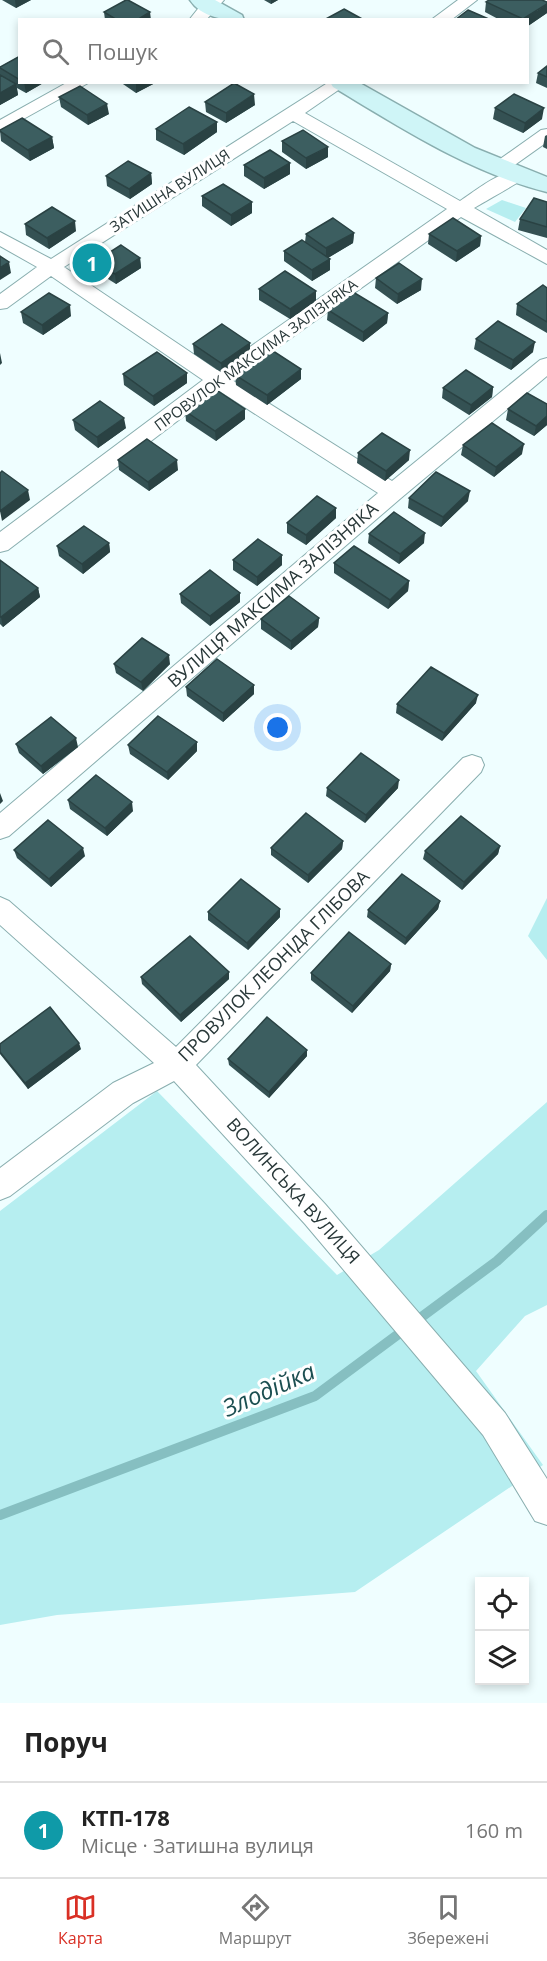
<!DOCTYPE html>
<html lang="uk">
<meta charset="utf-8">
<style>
:root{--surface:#fff;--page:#f2f2f2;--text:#222;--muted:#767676;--line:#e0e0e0;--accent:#d93025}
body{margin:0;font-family:"Open Sans",sans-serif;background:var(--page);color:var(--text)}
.controls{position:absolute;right:18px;bottom:18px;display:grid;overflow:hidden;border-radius:0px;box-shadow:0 3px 9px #0003}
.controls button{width:54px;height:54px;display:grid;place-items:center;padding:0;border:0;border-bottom:2px solid var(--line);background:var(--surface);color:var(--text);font:30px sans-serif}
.you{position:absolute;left:278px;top:728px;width:21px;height:21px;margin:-15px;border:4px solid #fff;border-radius:50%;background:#1a73e8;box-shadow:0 0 0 9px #1a73e833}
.badge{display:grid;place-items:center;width:39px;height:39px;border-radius:50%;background:var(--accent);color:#fff;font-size:20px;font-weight:700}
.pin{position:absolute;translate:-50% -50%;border:3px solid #fff;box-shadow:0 2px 6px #0006}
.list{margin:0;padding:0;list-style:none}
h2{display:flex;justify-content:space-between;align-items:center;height:78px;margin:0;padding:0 24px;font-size:26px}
h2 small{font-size:20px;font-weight:400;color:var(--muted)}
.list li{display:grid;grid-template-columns:39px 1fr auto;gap:18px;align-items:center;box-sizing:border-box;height:96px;padding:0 24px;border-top:2px solid var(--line)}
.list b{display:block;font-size:22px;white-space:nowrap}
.list p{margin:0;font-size:20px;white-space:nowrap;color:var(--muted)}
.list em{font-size:20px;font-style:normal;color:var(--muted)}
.icon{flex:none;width:33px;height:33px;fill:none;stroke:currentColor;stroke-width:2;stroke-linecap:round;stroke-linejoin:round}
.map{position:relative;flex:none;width:547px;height:1703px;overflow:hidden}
.search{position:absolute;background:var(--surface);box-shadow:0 3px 9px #0003;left:18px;right:18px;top:18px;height:66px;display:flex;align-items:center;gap:15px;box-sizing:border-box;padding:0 21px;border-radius:0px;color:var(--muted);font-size:22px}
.sheet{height:174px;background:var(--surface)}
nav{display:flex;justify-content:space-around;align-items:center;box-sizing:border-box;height:84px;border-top:2px solid var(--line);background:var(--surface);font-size:16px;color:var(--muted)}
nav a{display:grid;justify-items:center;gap:3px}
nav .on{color:var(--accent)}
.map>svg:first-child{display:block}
.green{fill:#b6eef0}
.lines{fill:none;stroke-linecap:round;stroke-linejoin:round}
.stream{stroke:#86bfc1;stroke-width:10}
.street-casing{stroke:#89aeaf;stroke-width:2}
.secondary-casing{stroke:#89aeaf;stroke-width:3}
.street{fill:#fff;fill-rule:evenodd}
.secondary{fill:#cff5f7;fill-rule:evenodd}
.wall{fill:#345153}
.shaded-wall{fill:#2a4243}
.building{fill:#3c5e60;stroke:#2a4243;stroke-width:1.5}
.labels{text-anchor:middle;stroke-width:6;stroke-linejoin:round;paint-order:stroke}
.far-street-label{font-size:15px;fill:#293839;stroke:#fff}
.street-label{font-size:18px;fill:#293839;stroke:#fff}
.near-water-label{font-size:24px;font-style:italic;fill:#1c4f51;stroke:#fff}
</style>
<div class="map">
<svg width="547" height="1703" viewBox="0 0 547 1703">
<rect width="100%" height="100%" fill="#effeff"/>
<!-- green -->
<path class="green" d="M502,200L526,208L515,222L486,209Z
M547,898V960L528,936Z
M157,1091L337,1275L379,1250L547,1102V1305L525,1316L476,1371L543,1465L355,1592L57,1615L0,1625V1211Z"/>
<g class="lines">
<!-- stream -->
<path class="stream" d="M0,1515L315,1396L497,1261L547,1215"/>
<!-- street casing -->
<g class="street-casing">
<path id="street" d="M205,0H224L206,20H189Z
M458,0H477L451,20H431Z
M68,82H90L0,132V120Z
M329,82H350L305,113L460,201C477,190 503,167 524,172L527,176C524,180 482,203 474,208L547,250V264L461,217L232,380L392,481L540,360L547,358V376L401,498L9,836L0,839V813L378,493L218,390L8,550L0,552V532L203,380L51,276L7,308L0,309V294L37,267L0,246V232L51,259ZM293,121L447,209L217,370L64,267Z
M547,129V142L505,172H493L490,168L493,164L541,130Z
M472,755L481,758L484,765L481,772L196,1065L325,1204L505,1413L547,1479V1525L535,1521L483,1435L305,1224L174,1081L133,1103L10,1196L0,1200V1168L113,1083L154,1063L0,925V897L9,901L176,1047L463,758Z"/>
</g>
<!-- secondary casing -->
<g class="secondary-casing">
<path id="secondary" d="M190,0H215L242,15L244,20C224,20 202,18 190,0Z
M330,82H358L475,148L547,177V192C470,173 400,127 333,87Z"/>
</g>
<!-- street -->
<use href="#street" class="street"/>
<!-- secondary -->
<use href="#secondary" class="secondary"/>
</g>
<!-- wall -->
<path class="wall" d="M2,0H31L16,8Z
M264,0H278L271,4Z
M486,2L547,13L528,26V20H500L485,12Z
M104,12L151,20H105Z
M20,56V82H45L26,93L17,88L18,95L0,105V67Z
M547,66V88L536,83L538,73Z
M120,82H157L136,93Z
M59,97L109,114L88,125L61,107Z
M205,102L255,105L226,123L206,112Z
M495,108L542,119L523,133L493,119Z
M156,129L217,132L184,155L156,140Z
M0,130L52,137L54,148L30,161L1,141Z
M547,135V149L543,147L545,136Z
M282,141L328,157L306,169L282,152Z
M290,163V174L264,189L244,176V165Z
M151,173L152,184L130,199L107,186L106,176Z
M202,196L252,202V213L231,226L202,206Z
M547,202V238L518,230L520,219Z
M25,224L76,231L49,249L26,235Z
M354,233L353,243L328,258L330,270L312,281L284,261V251L305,242L306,234Z
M429,234L481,236L480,246L456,262L428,244Z
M99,256L100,259L140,258L141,268L116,284L97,272L96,264L91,268L85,264L84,258Z
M376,278L421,290L397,304L375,288Z
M547,288V333L516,315L517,304Z
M259,289L316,301L290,319L259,300Z
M328,310L388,313L387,323L363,342L327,320Z
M21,312L71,316L43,335L23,323Z
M476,339L533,352L511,370L474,349Z
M250,343V353L222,373L194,354L193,344Z
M123,374L187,383L154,406L124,385Z
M235,375L301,379L267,405L236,385Z
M493,387L492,397L469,415L442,398L443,388Z
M547,404V425L534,436L506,420L508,409Z
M185,411L245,419L216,441L186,421Z
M73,420L126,428L98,448L75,430Z
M463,445L522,454L494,477L461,455Z
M358,453L409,460L385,481L357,463Z
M118,460L178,470L149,491L119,470Z
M409,498L468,501L441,527L408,508Z
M336,508V518L306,545L287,533V523Z
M369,534L424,543L399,564L368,543Z
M109,543L110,552L83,574L59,556L57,546Z
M0,560L38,588L40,597L3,627L0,624Z
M233,560L282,565L257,586L233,570Z
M334,563L409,581L408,591L388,609L334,573Z
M240,593V602L210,626L181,603L180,594Z
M319,618L318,627L291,650L261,629V619Z
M114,664H170L143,691L116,673Z
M254,685V694L223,722L187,696L186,687Z
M476,703L442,741L396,713L397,704Z
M16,744L78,747L43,774L19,753Z
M128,745L197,751L168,780L130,754Z
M327,788H398L365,823L326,796Z
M68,800L133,811L107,836L70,809Z
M343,841L342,849L308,883L271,855V848Z
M500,846L498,854L462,890L423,859L425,851Z
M14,850L85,856L51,887L17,858Z
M440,901L438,909L405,945L367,917L368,910Z
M280,909V917L248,950L208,920V912Z
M391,964L390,971L352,1013L311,980V973Z
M141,977L229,979L181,1022L142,984Z
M0,1044L81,1049L28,1089L0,1054Z
M307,1050V1056L269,1098L229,1065L228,1059Z"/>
<!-- shaded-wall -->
<path class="shaded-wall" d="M15,0H31L16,8Z
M271,0H278L271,4Z
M547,4V13L528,26V20H523Z
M150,12L151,20H137Z
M24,82H45L26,93Z
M136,82H157L136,93Z
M16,84L18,95L0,105V93Z
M254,94L255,105L226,123V113Z
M107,104L109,114L88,125L87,115Z
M544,108L542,119L523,133L525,123Z
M217,122V132L184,155L183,144Z
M52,137L54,148L30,161L28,150Z
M328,147V157L306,169V158Z
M290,163V174L264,189V178Z
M151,173L152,184L130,199L129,189Z
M252,202V213L231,226V215Z
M75,221L76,231L49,249L47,238Z
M354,233L353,243L326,259V248Z
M481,236L480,246L456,262L457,251Z
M99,256L100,262L96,261V264L91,268L90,262Z
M140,258L141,268L116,284L115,274Z
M330,259V270L312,281V270Z
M9,262L11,273L0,280V268Z
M422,279L421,290L397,304L398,294Z
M316,291V301L290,319V309Z
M70,305L71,316L43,335L42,325Z
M388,313L387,323L363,342V332Z
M535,342L533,352L511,370L513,360Z
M250,343V353L222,373L221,363Z
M0,353L2,363L0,365Z
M301,369V379L267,405V395Z
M187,373V383L154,406L153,396Z
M493,387L492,397L469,415L471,405Z
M245,409V419L216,441L215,431Z
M547,416V425L534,436L536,426Z
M124,418L126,428L98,448L97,437Z
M524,444L522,454L494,477L496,467Z
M410,450L409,460L385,481L386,471Z
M177,460L178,470L149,491L148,482Z
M28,490L30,500L2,521L0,511Z
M470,491L468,501L441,527L443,517Z
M336,508V518L306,545V535Z
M425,533L424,543L399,564L400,554Z
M109,543L110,552L83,574L82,564Z
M282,555V565L257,586V577Z
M409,581L408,591L388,609L390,600Z
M38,588L40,597L3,627L1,617Z
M240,593V602L210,626V616Z
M319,618L318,627L291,650V641Z
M169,655L170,664L143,691L141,682Z
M254,685V694L223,722V713Z
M478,695L476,703L442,741L444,733Z
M76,738L78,747L43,774L41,766Z
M197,742V751L168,780L167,772Z
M399,780L398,788L365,823L366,815Z
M0,793L3,801L0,804Z
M132,802L133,811L107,836L105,828Z
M343,841L342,849L308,883V875Z
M500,846L498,854L462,890L464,882Z
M83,848L85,856L51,887L49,879Z
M440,901L438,909L405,945L406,938Z
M280,909V917L248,950L247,943Z
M391,964L390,971L352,1013L353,1006Z
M229,972V979L181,1022L180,1015Z
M79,1043L81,1049L28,1089L25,1083Z
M307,1050V1056L269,1098V1092Z"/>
<!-- building -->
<path class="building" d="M126,0H128L150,12L137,20H117L104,12Z
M489,0H542L547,2V4L523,19L486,2Z
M344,9L364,20H324Z
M468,10L491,20H455Z
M20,56V80L0,68V67Z
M547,66V77L538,73Z
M0,75L16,84L0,93Z
M234,83L254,94L226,113L205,102Z
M80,86L107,104L87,115L59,97Z
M514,94L544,108L525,123L495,108Z
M189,107L217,122L183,144L156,129Z
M22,118L52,137L28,150L0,131V130Z
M303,130L328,147L306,158L282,141Z
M270,150L290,163L264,178L244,165Z
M128,161L151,173L129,189L106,176Z
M223,184L252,202L231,215L202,196Z
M534,198L547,202V227L520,219Z
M52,207L75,221L47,238L25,224Z
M333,218L354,233L326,248L306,234Z
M453,218L481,236L457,251L429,234Z
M302,240L330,259L312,270L284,251Z
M121,245L140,258L115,274L96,261Z
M93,252L99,256L90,262L84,258Z
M0,256L9,262L0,268Z
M399,263L422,279L398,294L376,278Z
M285,271L316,291L290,309L259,289Z
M543,285L547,288V322L517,304Z
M353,292L388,313L363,332L328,310Z
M49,293L70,305L42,325L21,312Z
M498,321L535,342L513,360L476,339Z
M222,324L250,343L221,363L193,344Z
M270,349L301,369L267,395L235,375Z
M157,352L187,373L153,396L123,374Z
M466,370L493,387L471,405L443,388Z
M215,389L245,409L215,431L185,411Z
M527,393L547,404V416L536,426L508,409Z
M100,401L124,418L97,437L73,420Z
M492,423L524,444L496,467L463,445Z
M382,433L410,450L386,471L358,453Z
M147,439L177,460L148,482L118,460Z
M2,471L28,490L0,511V473Z
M436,472L470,491L443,517L409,498Z
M317,496L336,508L306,535L287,523Z
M394,512L425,533L400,554L369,534Z
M84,526L109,543L82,564L57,546Z
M258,539L282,555L257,577L233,560Z
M354,546L409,581L390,600L334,563Z
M0,560L38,588L1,617H0Z
M210,570L240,593L210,616L180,594Z
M289,596L319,618L291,641L261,619Z
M142,638L169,655L141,682L114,664Z
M217,659L254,685L223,713L186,687Z
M431,667L478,695L444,733L397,704Z
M158,716L197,742L167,772L128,745Z
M51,717L76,738L41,766L16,744Z
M361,753L399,780L366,815L327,788Z
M96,775L132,802L105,828L68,800Z
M306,813L343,841L308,875L271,848Z
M461,816L500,846L464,882L425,851Z
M48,820L83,848L49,879L14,850Z
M402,874L440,901L406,938L368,910Z
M241,879L280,909L247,943L208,912Z
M349,932L391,964L353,1006L311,973Z
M190,936L229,972L180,1015L141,977Z
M50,1007L79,1043L25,1083L0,1052V1044Z
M267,1017L307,1050L269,1092L228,1059Z"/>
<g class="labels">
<!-- far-street labels -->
<g class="far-street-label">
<text transform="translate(170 191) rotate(-33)" y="5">ЗАТИШНА ВУЛИЦЯ</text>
<text transform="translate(256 355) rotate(-36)" y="5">ПРОВУЛОК МАКСИМА ЗАЛІЗНЯКА</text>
</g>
<!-- street labels -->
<g class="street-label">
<text transform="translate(273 595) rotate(-41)" y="6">ВУЛИЦЯ МАКСИМА ЗАЛІЗНЯКА</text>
<text transform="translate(274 966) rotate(-45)" y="6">ПРОВУЛОК ЛЕОНІДА ГЛІБОВА</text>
<text transform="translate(293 1191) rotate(48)" y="6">ВОЛИНСЬКА ВУЛИЦЯ</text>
</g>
<!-- near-water labels -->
<g class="near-water-label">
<text transform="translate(269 1390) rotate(-24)" y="8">Злодійка</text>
</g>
</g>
</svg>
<div class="controls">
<button><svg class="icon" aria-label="locate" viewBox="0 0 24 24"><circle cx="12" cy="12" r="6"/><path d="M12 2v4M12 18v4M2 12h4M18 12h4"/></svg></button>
<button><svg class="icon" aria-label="layers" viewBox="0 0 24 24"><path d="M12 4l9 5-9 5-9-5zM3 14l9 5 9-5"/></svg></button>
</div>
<div class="you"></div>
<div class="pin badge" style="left:92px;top:263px;background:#0f9aa8">1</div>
<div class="search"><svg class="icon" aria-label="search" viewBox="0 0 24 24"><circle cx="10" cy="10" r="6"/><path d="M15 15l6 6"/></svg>Пошук</div>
</div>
<section class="sheet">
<h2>Поруч<small></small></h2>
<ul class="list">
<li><span class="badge" style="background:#0f9aa8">1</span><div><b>КТП-178</b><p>Місце · Затишна вулиця</p></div><em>160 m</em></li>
</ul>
</section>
<nav>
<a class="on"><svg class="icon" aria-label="map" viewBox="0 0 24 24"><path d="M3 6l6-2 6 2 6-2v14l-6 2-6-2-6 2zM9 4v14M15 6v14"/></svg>Карта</a>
<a><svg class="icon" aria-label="directions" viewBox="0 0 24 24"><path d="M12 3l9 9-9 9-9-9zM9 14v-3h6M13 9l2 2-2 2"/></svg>Маршрут</a>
<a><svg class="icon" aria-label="saved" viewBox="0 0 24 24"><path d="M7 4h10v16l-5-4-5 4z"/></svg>Збережені</a>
</nav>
